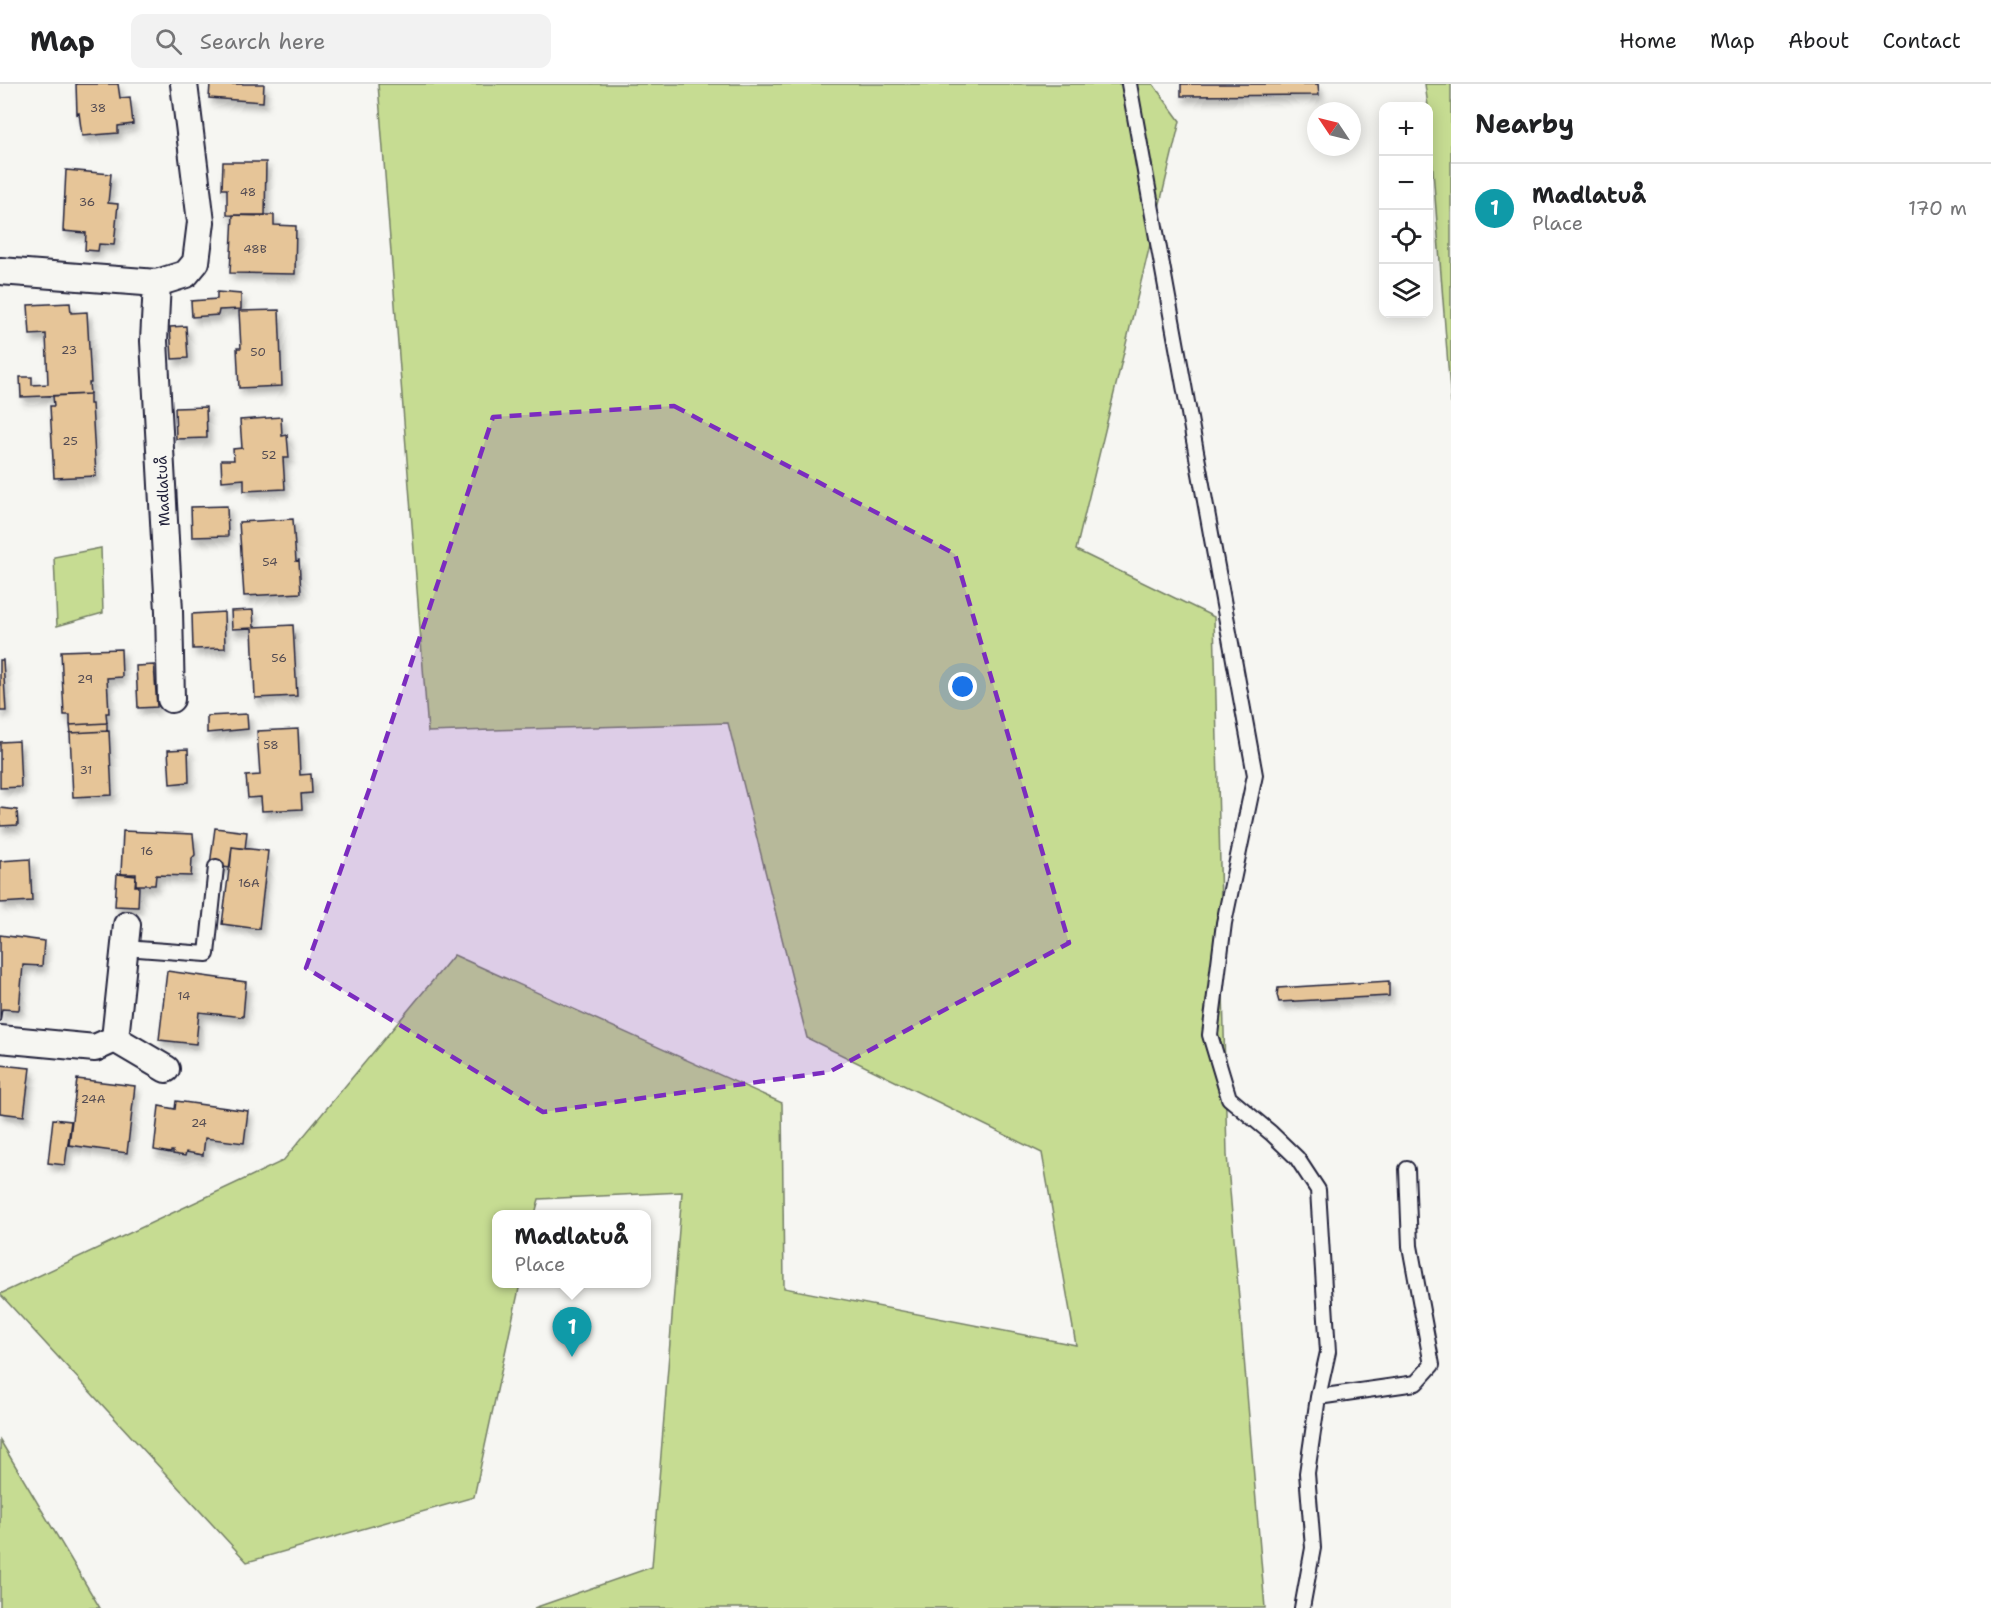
<!DOCTYPE html>
<meta charset="utf-8">
<style>
:root{--surface:#fff;--page:#f2f2f2;--text:#202124;--muted:#757577;--line:#e0e0e0;--accent:#0f766e}
body{margin:0;font-family:"Shantell Sans",sans-serif;background:var(--page);color:var(--text)}
.controls{position:absolute;right:18px;top:18px;display:grid;overflow:hidden;border-radius:12px;box-shadow:0 3px 15px #0003}
.controls button{width:54px;height:54px;display:grid;place-items:center;padding:0;border:0;border-bottom:2px solid var(--line);background:var(--surface);color:var(--text);font:30px sans-serif}
.compass{position:absolute;left:1307px;top:18px;width:54px;height:54px;border-radius:50%;background:var(--surface);box-shadow:0 3px 15px #0003;rotate:305deg}
.you{position:absolute;left:963px;top:603px;width:21px;height:21px;margin:-15px;border:4px solid #fff;border-radius:50%;background:#1a73e8;box-shadow:0 0 0 9px #1a73e833}
.badge{display:grid;place-items:center;width:39px;height:39px;border-radius:50%;background:var(--accent);color:#fff;font-size:20px;font-weight:700}
.pin{position:absolute;translate:-50% -50px;filter:drop-shadow(0 2px 3px #0008)}
.pin::after{content:'';position:absolute;top:32px;width:21px;height:18px;background:inherit;clip-path:polygon(0 0,100% 0,50% 100%)}
.popup{position:absolute;left:492px;top:1126px;width:159px;height:78px;box-sizing:border-box;display:grid;place-content:center;border-radius:12px;background:var(--surface);filter:drop-shadow(0 2px 4px #0005);font-size:20px;white-space:nowrap;color:var(--muted)}
.popup b{font-size:22px;color:var(--text)}
.popup::after{content:'';position:absolute;left:50%;top:100%;margin-left:-12px;border:12px solid transparent;border-top-color:var(--surface)}
.list{margin:0;padding:0;list-style:none}
h2{display:flex;justify-content:space-between;align-items:center;height:78px;margin:0;padding:0 24px;font-size:26px}
h2 small{font-size:20px;font-weight:400;color:var(--muted)}
.list li{display:grid;grid-template-columns:39px 1fr auto;gap:18px;align-items:center;box-sizing:border-box;height:90px;padding:0 24px;border-top:2px solid var(--line)}
.list b{display:block;font-size:22px;white-space:nowrap}
.list p{margin:0;font-size:20px;white-space:nowrap;color:var(--muted)}
.list em{font-size:20px;font-style:normal;color:var(--muted)}
.icon{flex:none;width:33px;height:33px;fill:none;stroke:currentColor;stroke-width:2;stroke-linecap:round;stroke-linejoin:round}
.map{position:relative;flex:none;width:1451px;height:1524px;overflow:hidden}
header{display:flex;align-items:center;gap:36px;box-sizing:border-box;height:84px;padding:0 30px;background:var(--surface);border-bottom:2px solid var(--line)}
header strong{font-size:28px}
nav{display:flex;gap:33px;margin-inline-start:auto;font-size:21px}
.search{width:420px;height:54px;background:var(--page);display:flex;align-items:center;gap:15px;box-sizing:border-box;padding:0 21px;border-radius:12px;color:var(--muted);font-size:22px}
main{display:flex}
aside{flex:1;background:var(--surface)}
.map>svg:first-child{display:block}
.green{fill:#c6dc92;stroke:#747f66;stroke-width:1.5}
.building{fill:#e6c598;stroke:#22223b;stroke-width:1.5;filter:url(#shadow)}
.lines{fill:none;stroke-linecap:round;stroke-linejoin:round}
.lane-casing{stroke:#22223b;stroke-width:18}
.street-casing{stroke:#22223b;stroke-width:30}
.lane{stroke:#f6f6f2;stroke-width:14}
.street{stroke:#f6f6f2;stroke-width:26}
.marked{fill:#7b2cbf;fill-opacity:0.2;stroke:#7b2cbf;stroke-width:4.5;stroke-dasharray:12 8;stroke-linejoin:round}
.labels{text-anchor:middle;stroke-width:5;stroke-linejoin:round;paint-order:stroke}
.number-label{font-size:12px;fill:#534b52}
.street-label{font-size:15px;fill:#22223b;stroke:#f6f6f2}
</style>
<header>
<strong>Map</strong>
<div class="search"><svg class="icon" aria-label="search" viewBox="0 0 24 24"><circle cx="10" cy="10" r="6"/><path d="M15 15l6 6"/></svg>Search here</div>
<nav><a>Home</a><a>Map</a><a>About</a><a>Contact</a></nav>
</header>
<main>
<div class="map">
<svg width="1451" height="1524" viewBox="0 0 1451 1524">
<defs>
<filter id="shadow"><feDropShadow dx="3.5" dy="6" stdDeviation="3" flood-color="#0004"/></filter>
</defs>
<rect width="100%" height="100%" fill="#f6f6f2"/>
<filter id="ink" filterUnits="userSpaceOnUse"><feTurbulence type="fractalNoise" baseFrequency=".0167" numOctaves="2"/><feDisplacementMap in="SourceGraphic" scale="12" xChannelSelector="R" yChannelSelector="G"/><feConvolveMatrix kernelMatrix="1 2 1 2 8 2 1 2 1" color-interpolation-filters="sRGB"/></filter>
<g filter="url(#ink)">
<!-- green -->
<path class="green" d="M378,0H1153L1180,37L1076,466L1214,533L1227,1071L1265,1524H534L652,1483L682,1108L539,1115L535,1130H497V1200H520L474,1413L247,1478L0,1210L283,1077L454,871L782,1019L784,1204L1076,1261L1042,1069L807,954L728,639L428,648Z
M1425,0H1451V320L1428,22Z
M101,464L103,529L57,542L54,473Z
M0,1356L100,1524H0Z"/>
<!-- building -->
<path class="building" d="M76,0H118L120,14L130,13L133,40L118,42V49L82,52L79,29L77,30Z
M210,0H264L263,18L209,14Z
M1181,0H1318L1319,11L1181,12Z
M223,78H266L265,132L227,131V105H222Z
M66,86L111,90L108,119L118,120L114,161L99,160L98,167L85,166L86,149L63,147Z
M233,131H274V141L296,142L295,190L230,189Z
M217,208L241,210V225L219,226L218,231L192,233L191,217L217,215Z
M70,219L71,229L87,228L91,299H89L90,310L21,313L20,293H32V301L48,300L46,250L30,251L28,221Z
M279,226L282,302L239,304L237,264H241L239,227Z
M186,242L188,274L172,275L170,243Z
M90,310V320H92L96,392L54,394L50,322H54L53,312Z
M206,323L207,354L176,355L175,324Z
M281,333L282,352L287,351L289,374H283L285,405L244,407V395L222,397L221,376H234L233,365L242,364L240,336Z
M227,422L228,452L192,453L191,423Z
M293,435L296,477L299,476L301,509L244,512L239,438Z
M253,526L254,543L293,541L297,612L255,614L252,544L232,545L231,527Z
M224,528L225,564L193,565L192,530Z
M121,565L122,593L107,594L109,629H106L107,639L70,641V631H64L61,567Z
M0,576H3L6,627H0Z
M154,581L157,623L138,624L136,582Z
M247,630L248,645L207,649V632Z
M107,639V647L71,649L70,641Z
M298,645L300,691L311,690L312,709L301,710L302,725L262,727L261,713L248,714L246,692L260,691L257,647Z
M109,647L112,711L73,713L70,649Z
M19,657L21,703L0,704V658Z
M188,665L189,698L170,700L168,666Z
M0,724L17,726L18,741L0,742Z
M215,744L247,748L245,765L232,763L230,784L210,781Z
M123,747L193,750L195,771L192,774L191,792L156,791L155,801H136V790H121Z
M232,763L268,767L259,845L222,840Z
M30,775L32,817L0,819V777Z
M117,790L136,792L135,802H139L138,823L115,822Z
M0,851L44,857L42,882L23,881L19,926L2,925L0,938Z
M167,887L246,898L243,933L199,928L196,960L159,956Z
M1389,897V912L1279,918L1277,911L1278,904Z
M0,981L30,984L24,1032L0,1029Z
M77,995L135,1002L127,1069L69,1061Z
M176,1017L248,1027L244,1059L205,1054L203,1071L186,1068L185,1072L173,1070V1067H171V1069L154,1066L159,1022L175,1025Z
M53,1035L71,1037L65,1081L48,1079Z"/>
<g class="lines">
<!-- lane casing -->
<g class="lane-casing">
<path id="lane" d="M1129,0L1255,691L1224,839L1210,951L1229,1014L1271,1049L1297,1074L1318,1106L1328,1268L1318,1313L1307,1389L1313,1464L1302,1524
M124,864L207,870L216,783
M1318,1313L1416,1299L1432,1281L1410,1162L1407,1085"/>
</g>
<!-- street casing -->
<g class="street-casing">
<path id="street" d="M0,187L157,199
M171,615L169,527L154,257L157,199L186,190L196,178L201,138L184,0
M0,955L95,964L115,955L166,985
M115,955L127,841"/>
</g>
<!-- lane -->
<use href="#lane" class="lane"/>
<!-- street -->
<use href="#street" class="street"/>
</g>
</g>
<!-- marked area -->
<path class="marked" d="M674,322L955,470L1069,859L829,988L543,1028L306,884L369,706L493,333Z"/>
<g class="labels">
<!-- number labels -->
<g class="number-label">
<text x="98" y="28">38</text>
<text x="248" y="112">48</text>
<text x="87" y="122">36</text>
<text x="255" y="169">48B</text>
<text x="69" y="270">23</text>
<text x="258" y="272">50</text>
<text x="70" y="361">25</text>
<text x="269" y="375">52</text>
<text x="270" y="482">54</text>
<text x="279" y="578">56</text>
<text x="85" y="599">29</text>
<text x="271" y="665">58</text>
<text x="86" y="690">31</text>
<text x="147" y="771">16</text>
<text x="249" y="803">16A</text>
<text x="184" y="916">14</text>
<text x="93" y="1019">24A</text>
<text x="199" y="1043">24</text>
</g>
<!-- street labels -->
<g class="street-label">
<text transform="translate(163 407) rotate(-93)" y="5">Madlatuå</text>
</g>
</g>
</svg>
<div class="controls">
<button>+</button>
<button>−</button>
<button><svg class="icon" aria-label="locate" viewBox="0 0 24 24"><circle cx="12" cy="12" r="6"/><path d="M12 2v4M12 18v4M2 12h4M18 12h4"/></svg></button>
<button><svg class="icon" aria-label="layers" viewBox="0 0 24 24"><path d="M12 4l9 5-9 5-9-5zM3 14l9 5 9-5"/></svg></button>
</div>
<svg class="compass" viewBox="-18 -18 36 36"><path d="M0-13l5 13h-10z" fill="#e53935"/><path d="M0 13l5-13h-10z" fill="#757577"/></svg>
<div class="you"></div>
<div class="pin badge" style="left:572px;top:1273px;background:#0f9aa8">1</div>
<div class="popup"><b>Madlatuå</b>Place</div>
</div>
<aside>
<h2>Nearby<small></small></h2>
<ul class="list">
<li><span class="badge" style="background:#0f9aa8">1</span><div><b>Madlatuå</b><p>Place</p></div><em>170 m</em></li>
</ul>
</aside>
</main>
